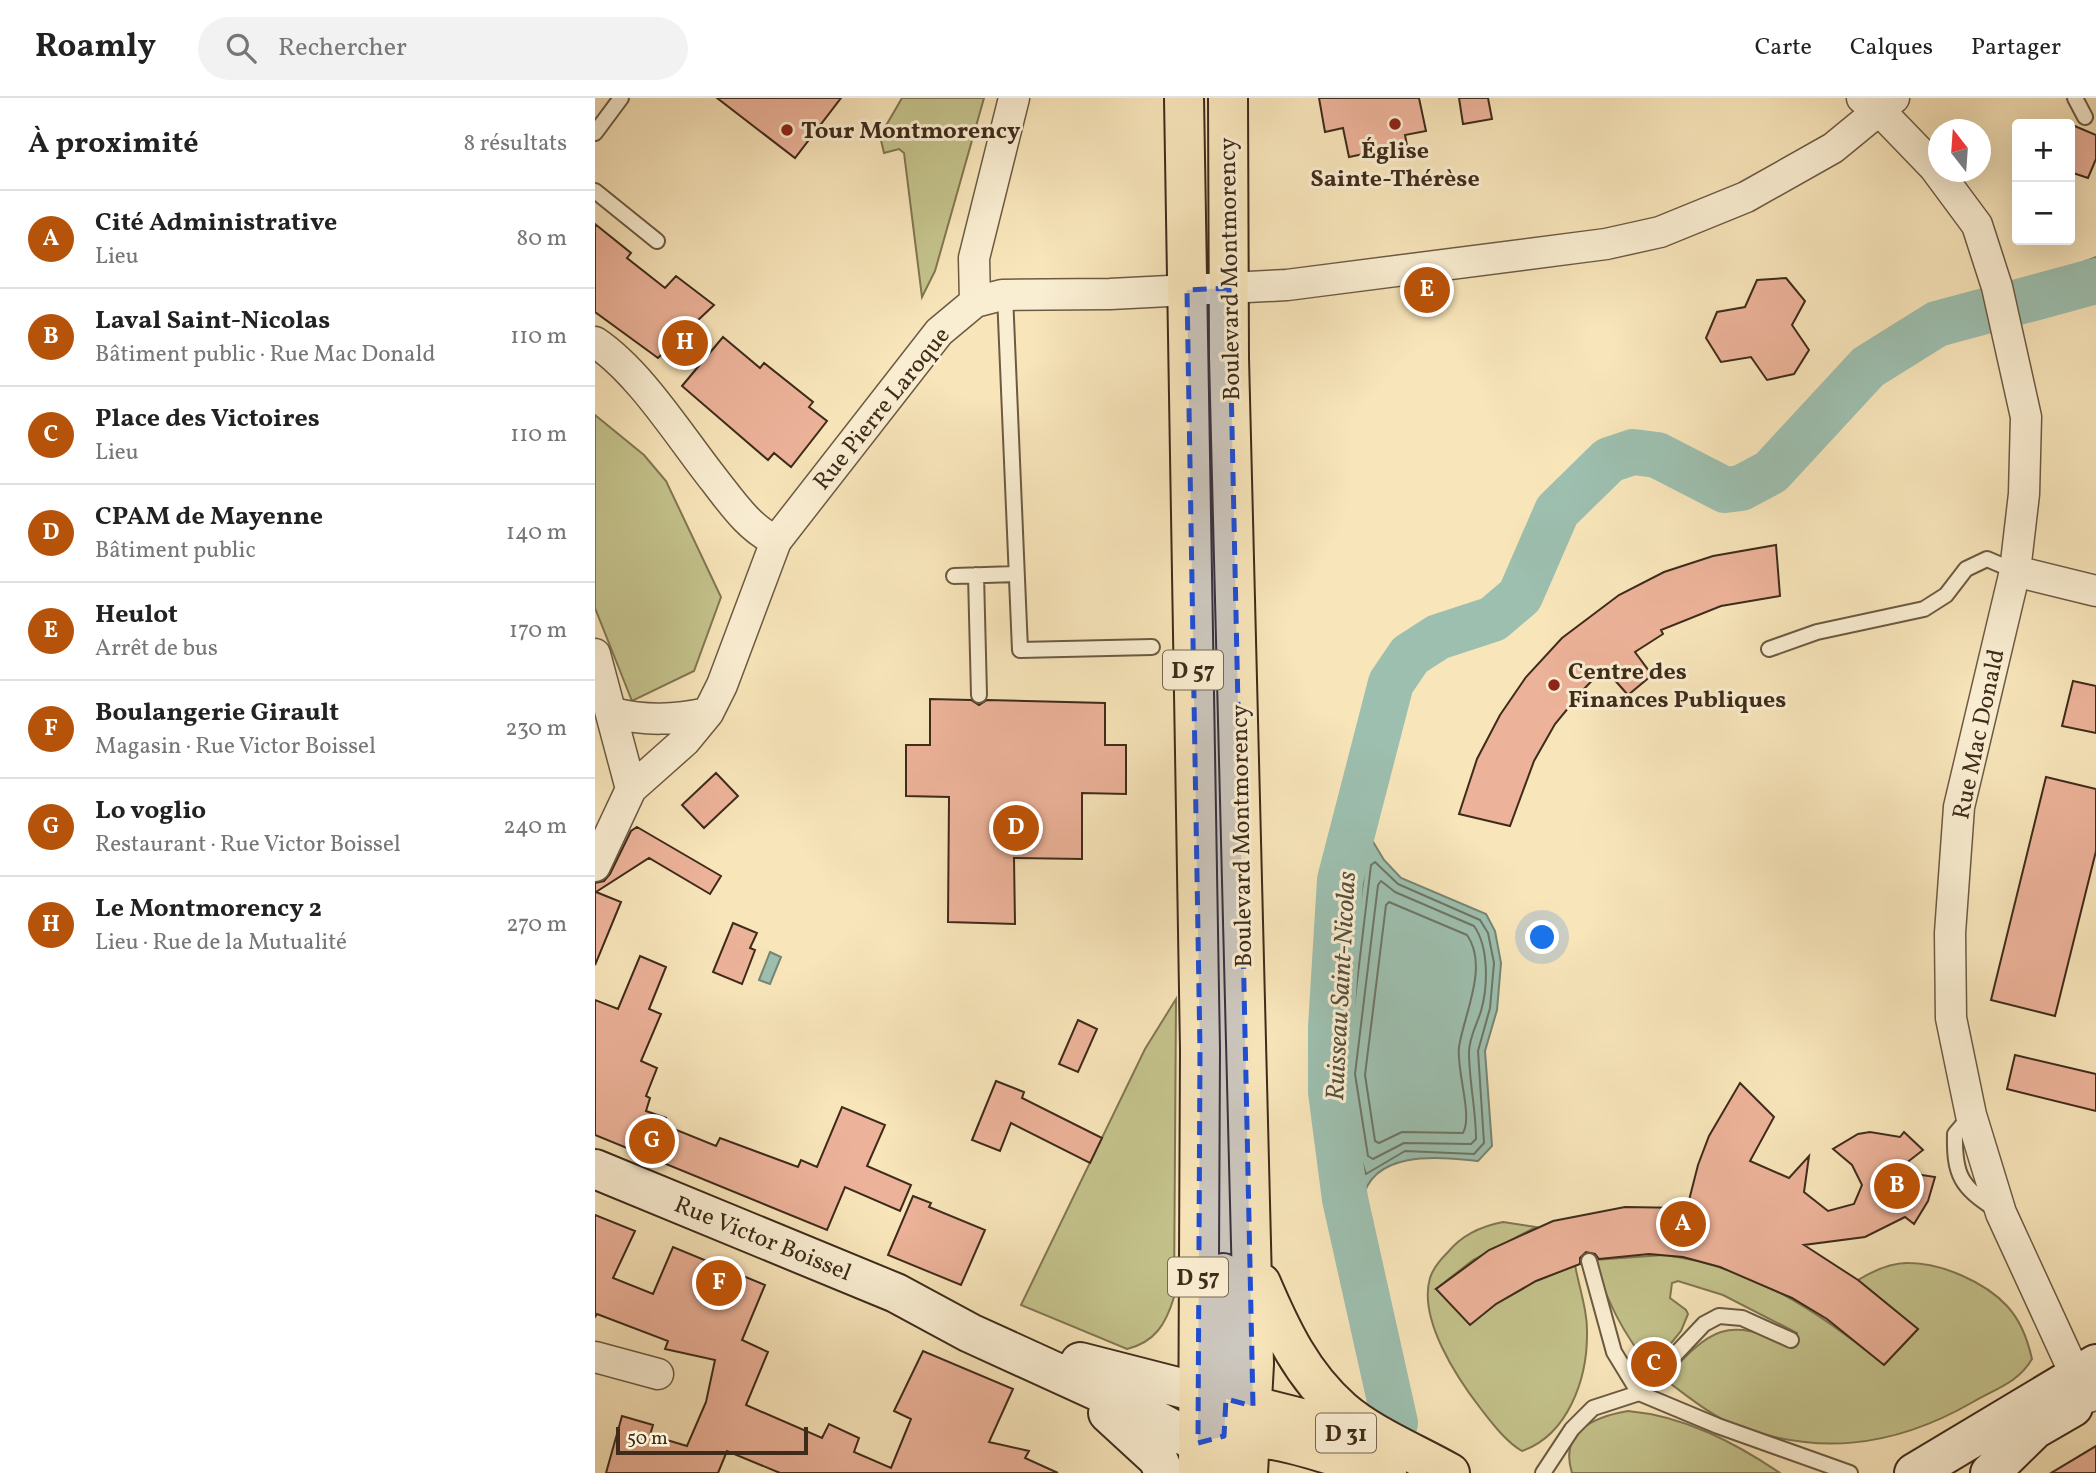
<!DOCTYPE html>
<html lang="fr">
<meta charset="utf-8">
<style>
:root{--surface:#fff;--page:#f2f2f2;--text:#222;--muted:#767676;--line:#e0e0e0;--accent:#b45309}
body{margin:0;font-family:Vollkorn,serif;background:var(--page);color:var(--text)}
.controls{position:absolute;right:21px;top:21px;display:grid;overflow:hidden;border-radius:7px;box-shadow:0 7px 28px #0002}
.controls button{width:63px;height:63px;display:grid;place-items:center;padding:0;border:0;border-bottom:2px solid var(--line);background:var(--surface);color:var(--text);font:35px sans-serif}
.compass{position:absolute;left:1333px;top:21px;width:63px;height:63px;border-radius:50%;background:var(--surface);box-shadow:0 7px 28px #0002;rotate:343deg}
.scale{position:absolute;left:21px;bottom:18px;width:192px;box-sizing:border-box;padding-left:7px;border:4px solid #3e2b1a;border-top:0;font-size:19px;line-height:24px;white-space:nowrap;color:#3e2b1a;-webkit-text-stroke:5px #faeed2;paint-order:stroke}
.you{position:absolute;left:948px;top:840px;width:24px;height:24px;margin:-18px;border:5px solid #fff;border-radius:50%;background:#1a73e8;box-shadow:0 0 0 10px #1a73e833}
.badge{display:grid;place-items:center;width:46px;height:46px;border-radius:50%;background:var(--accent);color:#fff;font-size:23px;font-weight:700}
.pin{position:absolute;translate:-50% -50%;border:4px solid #fff;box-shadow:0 2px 7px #0006}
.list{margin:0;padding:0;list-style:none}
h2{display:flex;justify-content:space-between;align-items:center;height:91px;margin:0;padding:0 28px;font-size:30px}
h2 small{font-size:23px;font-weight:400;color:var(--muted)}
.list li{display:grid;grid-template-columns:46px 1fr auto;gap:21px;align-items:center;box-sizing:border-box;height:98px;padding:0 28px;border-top:2px solid var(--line)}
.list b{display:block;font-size:26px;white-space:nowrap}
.list p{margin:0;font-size:23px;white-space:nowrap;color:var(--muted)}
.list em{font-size:23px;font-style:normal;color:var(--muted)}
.icon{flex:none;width:38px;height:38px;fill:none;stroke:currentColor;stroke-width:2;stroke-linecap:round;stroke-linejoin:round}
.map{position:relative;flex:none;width:1501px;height:1375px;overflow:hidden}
header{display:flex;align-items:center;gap:42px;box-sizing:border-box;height:98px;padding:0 35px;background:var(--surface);border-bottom:2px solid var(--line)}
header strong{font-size:33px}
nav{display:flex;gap:38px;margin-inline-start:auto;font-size:24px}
.search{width:490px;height:63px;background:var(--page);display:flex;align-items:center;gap:18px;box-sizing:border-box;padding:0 24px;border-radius:38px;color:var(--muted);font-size:26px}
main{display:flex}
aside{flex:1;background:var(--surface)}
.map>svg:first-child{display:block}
.green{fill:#c4c28b;stroke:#817652;stroke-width:2}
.water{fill:#9dbfaf;stroke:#778473;stroke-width:2}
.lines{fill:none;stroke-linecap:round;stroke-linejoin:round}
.shore{stroke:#6e7564;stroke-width:2}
.river{stroke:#9dbfaf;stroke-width:46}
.building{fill:#edb39a;stroke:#3e2b1a;stroke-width:2}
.lane-casing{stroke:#6c5a42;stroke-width:18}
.street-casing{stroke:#6c5a42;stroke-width:33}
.secondary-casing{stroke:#3e2b1a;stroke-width:42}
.primary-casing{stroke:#3e2b1a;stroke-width:42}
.lane{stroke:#faeed2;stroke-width:14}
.street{stroke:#faeed2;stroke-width:30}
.secondary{stroke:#faeed2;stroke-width:38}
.primary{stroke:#f8e5ba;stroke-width:38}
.marked{fill:#1d4ed8;fill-opacity:0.2;stroke:#1d4ed8;stroke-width:5;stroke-dasharray:14 9;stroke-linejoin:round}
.poi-dot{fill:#8f2418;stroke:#faeed2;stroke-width:2.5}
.labels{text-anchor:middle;stroke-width:6;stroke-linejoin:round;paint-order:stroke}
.shield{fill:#faeed2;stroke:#766651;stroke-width:2}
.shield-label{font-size:23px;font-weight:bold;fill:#3e2b1a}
.poi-label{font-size:24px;font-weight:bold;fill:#3e2b1a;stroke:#faeed2;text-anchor:start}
.street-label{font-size:24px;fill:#3e2b1a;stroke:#faeed2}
.water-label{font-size:26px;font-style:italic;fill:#56503f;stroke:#faeed2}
</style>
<header>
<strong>Roamly</strong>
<div class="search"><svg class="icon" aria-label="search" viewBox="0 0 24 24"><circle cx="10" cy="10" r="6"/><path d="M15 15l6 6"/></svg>Rechercher</div>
<nav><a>Carte</a><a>Calques</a><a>Partager</a></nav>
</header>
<main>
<aside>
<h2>À proximité<small>8 résultats</small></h2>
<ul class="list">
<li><span class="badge">A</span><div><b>Cité Administrative</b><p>Lieu</p></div><em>80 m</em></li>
<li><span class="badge">B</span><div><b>Laval Saint-Nicolas</b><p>Bâtiment public · Rue Mac Donald</p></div><em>110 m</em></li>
<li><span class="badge">C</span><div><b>Place des Victoires</b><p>Lieu</p></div><em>110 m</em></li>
<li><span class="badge">D</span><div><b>CPAM de Mayenne</b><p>Bâtiment public</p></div><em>140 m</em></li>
<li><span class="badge">E</span><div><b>Heulot</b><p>Arrêt de bus</p></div><em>170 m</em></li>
<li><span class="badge">F</span><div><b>Boulangerie Girault</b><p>Magasin · Rue Victor Boissel</p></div><em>230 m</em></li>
<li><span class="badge">G</span><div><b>Lo voglio</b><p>Restaurant · Rue Victor Boissel</p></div><em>240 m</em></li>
<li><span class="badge">H</span><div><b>Le Montmorency 2</b><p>Lieu · Rue de la Mutualité</p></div><em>270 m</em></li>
</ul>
</aside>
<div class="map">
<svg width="1501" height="1375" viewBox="0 0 1501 1375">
<rect width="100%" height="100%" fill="#f8e5ba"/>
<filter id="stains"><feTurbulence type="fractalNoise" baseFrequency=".00286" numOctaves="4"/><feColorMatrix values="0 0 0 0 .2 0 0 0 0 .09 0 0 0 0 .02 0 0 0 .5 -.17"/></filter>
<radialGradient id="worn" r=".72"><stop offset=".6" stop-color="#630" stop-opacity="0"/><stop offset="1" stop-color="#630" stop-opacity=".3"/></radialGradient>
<!-- green -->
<path class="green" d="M307,0H389L340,173L327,199L309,55L304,51L289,55L285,38Z
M0,317L49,357L71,383L126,499L99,573L37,603L0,510Z
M581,901L579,1199C571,1226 560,1244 532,1251L426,1207L550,951Z
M908,1124L941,1129L878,1162L841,1191L901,1206L941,1183L980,1167C984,1189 993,1214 992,1237C992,1281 973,1337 927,1353C911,1344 897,1325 886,1311C862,1280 823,1221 835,1180C838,1170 846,1161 853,1154C867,1137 887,1128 908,1124Z
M1069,1157C1154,1167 1225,1214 1289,1267L1323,1231L1263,1182C1278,1173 1297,1164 1314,1165C1346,1165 1390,1184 1412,1208C1425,1222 1433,1243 1437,1261C1423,1285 1400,1291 1378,1304C1298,1350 1218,1360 1131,1323C1109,1313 1089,1295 1069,1281C1118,1229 1129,1219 1198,1247L1202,1235L1128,1197L1083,1183L1077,1185L1075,1200L1091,1212L1093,1216L1086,1233L1056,1270C1029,1237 1012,1204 999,1162Z
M1033,1313C1089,1318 1139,1344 1185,1375H977C964,1334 998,1319 1033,1313Z"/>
<!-- water -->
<path class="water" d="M1501,159V192L1436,215L1428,187Z
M774,737L789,762L806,780L891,816L900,833L906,865L902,912L890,953L897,1048L883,1063C844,1059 777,1051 767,1103L745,997L744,976Z
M175,854L186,859L175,886L164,882Z"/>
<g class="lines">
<!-- shore -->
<path class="shore" d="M1501,167L1439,191L1437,194L1443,205L1501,186
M780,764L803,786L885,822L893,835L899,865L895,910L883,953L889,1045L879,1056L810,1053L771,1076L760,1042L751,976L776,767Z
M786,783L800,794L879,828C894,849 893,889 886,913C882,926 874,940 874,954C874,983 881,1012 881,1041L876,1046L809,1045L778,1061L773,1058L760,976L783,787Z
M794,804L872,837C894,868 869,916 864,949C861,971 878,1018 868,1035L807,1034L784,1045L780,1043L770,977L791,807Z"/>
<!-- river -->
<path class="river" d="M800,1325L750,1101L736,994V929L745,782L796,585L815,557L843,539L898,521L925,498L962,413L1014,362L1038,354L1062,357L1130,392L1146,390L1176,374L1273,269L1342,226L1501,183"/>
</g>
<!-- building -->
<path class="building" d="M122,0H246L200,60Z
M724,0H824L831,33L810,37L812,47L754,59L748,30L730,34Z
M864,0H893L897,21L868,26Z
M1475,26L1501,37V61L1493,80L1475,74Z
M0,126L36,155L32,160L70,190L81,178L119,207L63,260L0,214Z
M1191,180L1210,203L1197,227L1214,252L1199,276L1172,282L1156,259L1126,264L1111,240L1122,214L1150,209L1162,182Z
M128,239L165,270L169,265L218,304L214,309L232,323L196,369L179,355L173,362L87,288Z
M1181,447L1185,498L1126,508L1066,532L1068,536L1040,554L1057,577L1033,597L1009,570L988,592L960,626L939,663L915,728L864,716L882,661L905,617L931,579L967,540L1024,497L1069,474L1118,458Z
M1478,583L1501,588V635L1467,628Z
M335,601L376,602L384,607L392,602L510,605V647H531V696L487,695V761L419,760L420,826L353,824L354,699L311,698V647H335Z
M121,675L143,698L109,730L87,707Z
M1451,679L1501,691V753L1460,918L1396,902Z
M42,729L126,778L115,796L54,760L1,794L26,804L0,867V785L9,783L15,776L36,733Z
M138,825L162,835L155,850L160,852L147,886L118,874Z
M45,858L71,869L54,911L66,916L46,963L62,970L51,998L55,1000L51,1013L71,1020L69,1027L121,1048L125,1040L203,1069L206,1062L222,1069L247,1009L290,1027L272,1068L316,1087L305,1113L250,1089L232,1132L0,1037V902L23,911Z
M483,922L502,931L483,974L464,966Z
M1420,957L1501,976V1013L1412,991Z
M401,983L429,994L427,1000L507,1040L495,1065L416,1025L405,1053L377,1042Z
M1145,985L1179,1019L1155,1063L1194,1080L1214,1058L1209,1094L1233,1113L1259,1106L1267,1087L1257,1067L1238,1051L1263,1036L1275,1034L1305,1039L1309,1034L1328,1052L1301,1073L1340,1079L1333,1103L1319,1126L1310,1119L1270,1139L1209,1147L1263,1182L1323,1231L1289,1267L1232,1221L1197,1200L1125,1169L1088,1159L1054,1156L1004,1161L1000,1156L991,1154L985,1160V1166L941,1183L901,1206L875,1227L841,1191L894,1152L958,1123L1030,1109L1092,1110L1103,1067L1114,1038Z
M318,1098L336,1105L334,1109L390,1132L366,1187L293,1157Z
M0,1117L40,1133L18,1180L58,1196L78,1149L170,1187L147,1242L173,1254L151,1307L227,1340L234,1326L264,1340L259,1354L296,1370L316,1321L299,1313L328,1253L418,1291L394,1344L434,1353L430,1360L463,1375H185L132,1353L123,1375H11L27,1318L58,1327L55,1337L92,1348L111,1304L120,1262L70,1251L73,1243L2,1216L0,1219Z
M1501,1348V1375H1456Z"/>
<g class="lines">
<!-- lane casing -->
<g class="lane-casing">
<path id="lane" d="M1480,0L1490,19
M0,35L26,0
M0,93L62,143
M410,197L425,552L557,549
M381,477L384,597
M359,478L421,476
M1174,551L1222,534L1329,511L1351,497L1371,471L1392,461L1420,473
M1376,1017L1360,1036C1359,1077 1366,1089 1400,1111
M994,1163L1019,1254L1044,1295L1123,1328L1255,1375
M948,1375L977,1331L998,1310L1044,1295L1109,1226L1124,1218L1147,1220L1196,1242"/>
</g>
<!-- street casing -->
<g class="street-casing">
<path id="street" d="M1267,0L1285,13L1339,69L1382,127L1402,189L1431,319L1429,396L1420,473L1364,709L1355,835L1356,920L1376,1017L1406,1115L1481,1278L1494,1299
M380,204L379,160L419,0
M0,244C46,275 85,339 120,383C138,406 154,430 181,443
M1420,473L1501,493
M0,556L36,691
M18,615C51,623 79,622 113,615
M0,768L36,691L90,643L113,615L127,587L181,443L344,234L380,204L407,197L515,196L692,187L1011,146L1065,134L1151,99L1238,50L1299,0
M0,1259L63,1276"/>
</g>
<!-- secondary casing -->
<g class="secondary-casing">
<path id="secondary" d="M0,1071L301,1195L375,1235L535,1308L603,1345
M485,1264L602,1294
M513,1315L563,1361L569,1375
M1319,1375L1501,1266
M1395,1375L1440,1331L1478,1309"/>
</g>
<!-- primary casing -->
<g class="primary-casing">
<path id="primary" d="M589,0L605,952L603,1375
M633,0L634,260L659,1266L653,1375
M628,1175L629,1375
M666,1185C686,1232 707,1277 747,1312C777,1338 820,1355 855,1375
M635,1302L722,1324L768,1343
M632,1338C686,1337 740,1359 792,1375"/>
</g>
<!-- lane -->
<use href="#lane" class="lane"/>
<!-- street -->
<use href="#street" class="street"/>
<!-- secondary -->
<use href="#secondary" class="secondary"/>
<!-- primary -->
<use href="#primary" class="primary"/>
</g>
<!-- marked area -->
<path class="marked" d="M634,190L658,1308L631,1301L629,1338L603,1345L605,952L592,192Z"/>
<!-- markers -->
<g class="poi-dot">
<circle cx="800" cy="26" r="7"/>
<circle cx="192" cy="32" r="7"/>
<circle cx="959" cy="587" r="7"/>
</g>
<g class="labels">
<!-- shield labels -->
<g class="shield">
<rect x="568" y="552.5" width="60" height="39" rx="5"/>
<rect x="573" y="1159.5" width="60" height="39" rx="5"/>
<rect x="721" y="1315.5" width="60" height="39" rx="5"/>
</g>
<g class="shield-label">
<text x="598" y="580">D 57</text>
<text x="603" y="1187">D 57</text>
<text x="751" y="1343">D 31</text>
</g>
<!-- poi labels -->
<g class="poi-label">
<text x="206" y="40">Tour Montmorency</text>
<text x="800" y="60" text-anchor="middle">Église<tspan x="800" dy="28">Sainte-Thérèse</tspan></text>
<text x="973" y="581">Centre des<tspan x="973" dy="28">Finances Publiques</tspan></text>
</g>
<!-- street labels -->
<g class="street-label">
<text transform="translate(634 171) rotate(-91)" y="8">Boulevard Montmorency</text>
<text transform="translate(286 310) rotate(-51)" y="8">Rue Pierre Laroque</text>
<text transform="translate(1383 636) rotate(-78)" y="8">Rue Mac Donald</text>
<text transform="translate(646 738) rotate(-91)" y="8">Boulevard Montmorency</text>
<text transform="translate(168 1140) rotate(22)" y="8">Rue Victor Boissel</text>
</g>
<!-- water labels -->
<g class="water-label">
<text transform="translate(745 888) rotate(-87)" y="9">Ruisseau Saint-Nicolas</text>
</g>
</g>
<rect width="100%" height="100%" filter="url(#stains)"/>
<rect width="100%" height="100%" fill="url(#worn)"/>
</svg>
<div class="controls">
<button>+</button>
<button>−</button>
</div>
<svg class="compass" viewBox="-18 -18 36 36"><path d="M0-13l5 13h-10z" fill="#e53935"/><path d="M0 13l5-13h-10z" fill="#767676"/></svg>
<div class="scale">50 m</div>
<div class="you"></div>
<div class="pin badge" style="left:1088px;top:1126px">A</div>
<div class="pin badge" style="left:1302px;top:1088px">B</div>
<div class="pin badge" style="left:1059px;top:1266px">C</div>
<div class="pin badge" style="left:421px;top:730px">D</div>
<div class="pin badge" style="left:832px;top:192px">E</div>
<div class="pin badge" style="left:124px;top:1185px">F</div>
<div class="pin badge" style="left:57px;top:1043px">G</div>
<div class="pin badge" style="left:90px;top:245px">H</div>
</div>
</main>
